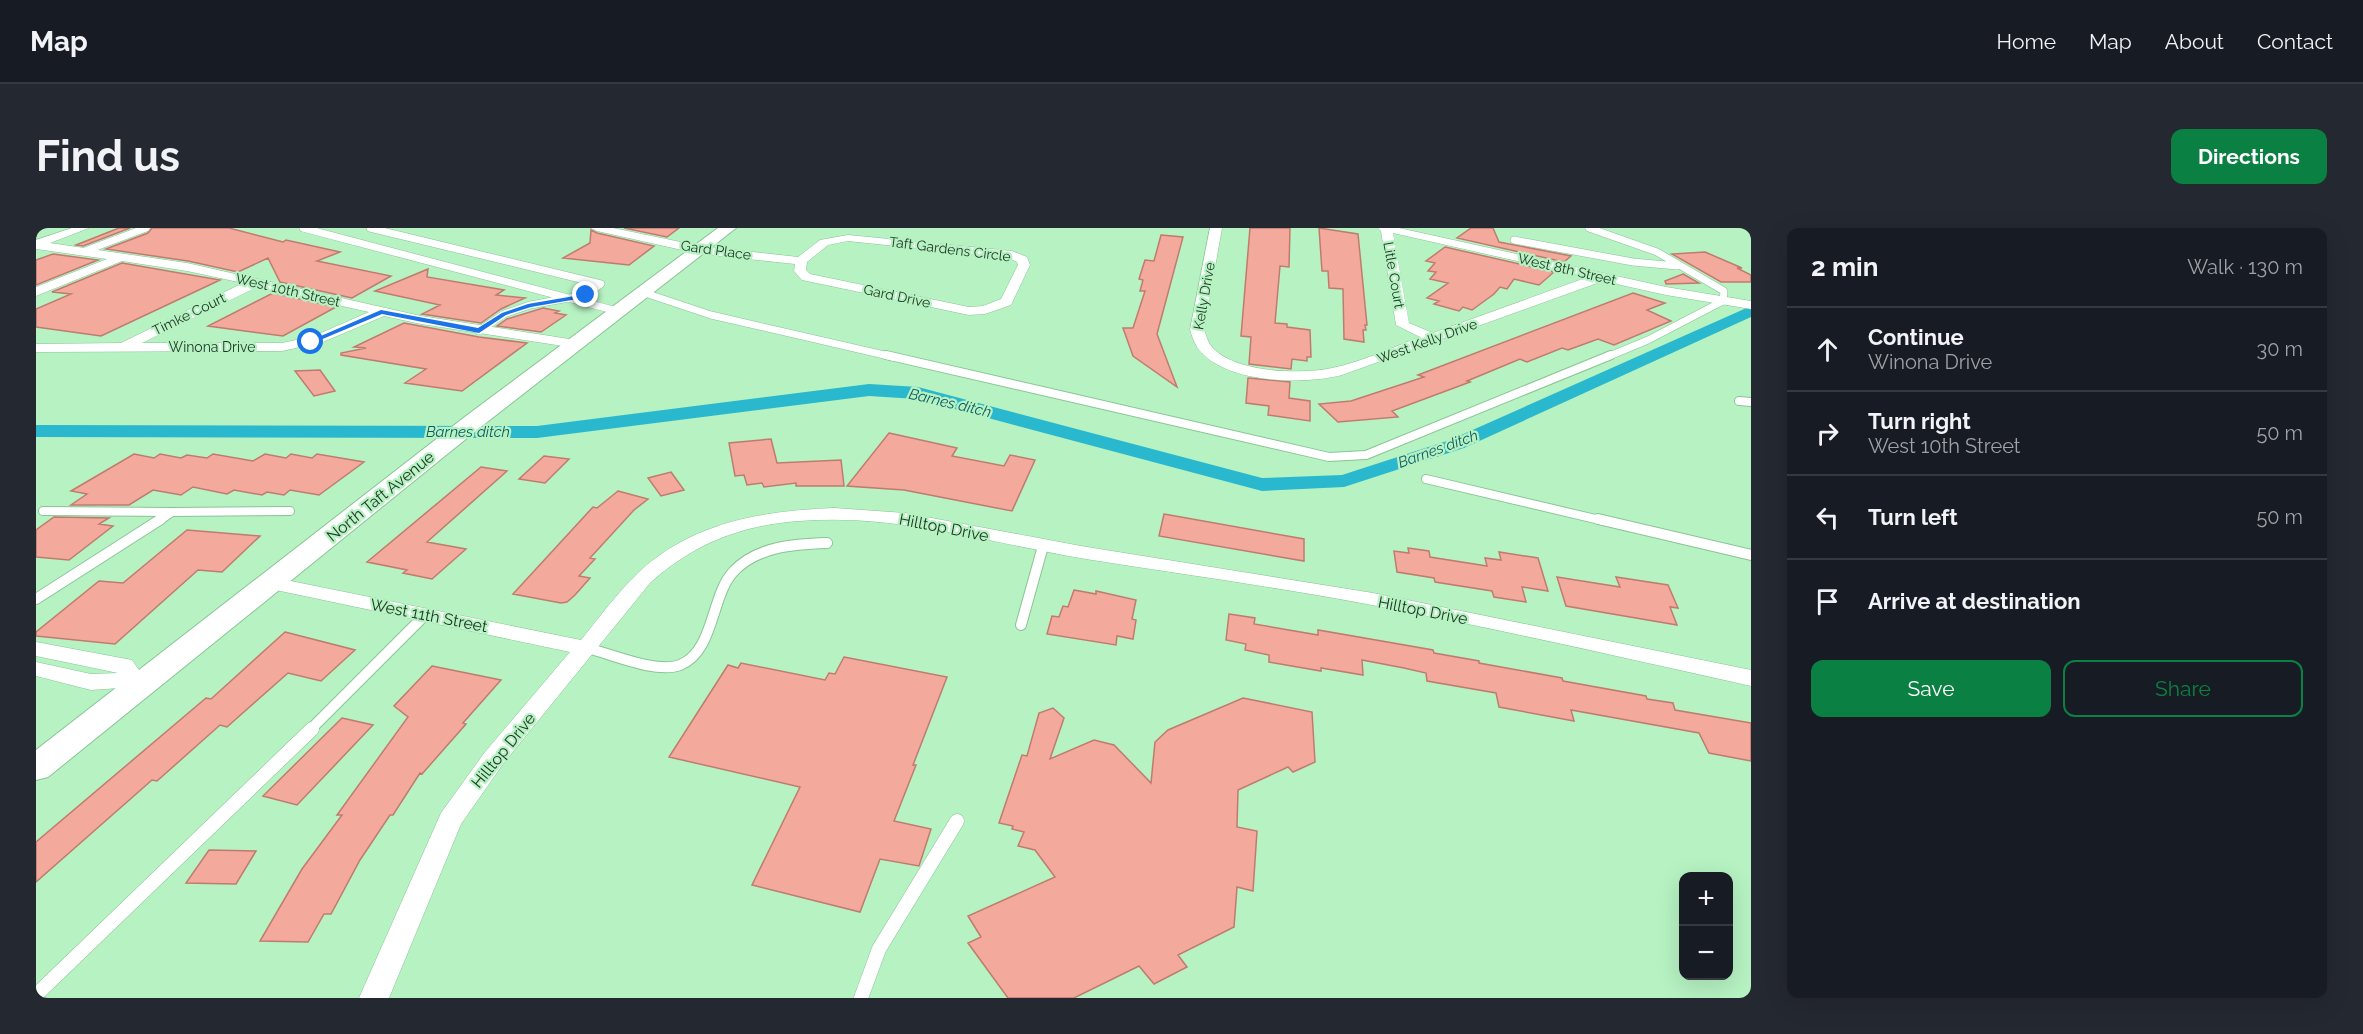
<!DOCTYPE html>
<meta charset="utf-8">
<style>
:root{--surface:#171b24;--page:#242831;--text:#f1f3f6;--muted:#9ea1a6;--line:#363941;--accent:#0b8043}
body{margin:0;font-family:Raleway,sans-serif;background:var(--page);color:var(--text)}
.controls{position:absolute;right:18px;bottom:18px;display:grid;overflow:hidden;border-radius:12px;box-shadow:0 6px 24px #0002}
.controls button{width:54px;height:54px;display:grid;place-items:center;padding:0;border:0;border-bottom:2px solid var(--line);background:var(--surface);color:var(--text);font:30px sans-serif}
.stop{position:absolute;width:18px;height:18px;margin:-14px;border:4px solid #1a73e8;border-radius:50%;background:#fff}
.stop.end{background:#1a73e8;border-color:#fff;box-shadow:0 2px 6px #0008}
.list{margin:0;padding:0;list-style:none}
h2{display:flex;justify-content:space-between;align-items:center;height:78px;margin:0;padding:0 24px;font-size:26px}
h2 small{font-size:20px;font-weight:400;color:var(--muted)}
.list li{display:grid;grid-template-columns:39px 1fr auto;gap:18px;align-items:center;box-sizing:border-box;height:84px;padding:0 24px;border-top:2px solid var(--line)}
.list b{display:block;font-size:22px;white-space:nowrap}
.list p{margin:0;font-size:20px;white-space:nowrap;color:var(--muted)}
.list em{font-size:20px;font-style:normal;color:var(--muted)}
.actions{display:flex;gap:12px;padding:18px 24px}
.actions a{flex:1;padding:14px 0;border:2px solid var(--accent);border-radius:12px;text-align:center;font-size:21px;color:var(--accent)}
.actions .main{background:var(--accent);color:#fff}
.icon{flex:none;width:33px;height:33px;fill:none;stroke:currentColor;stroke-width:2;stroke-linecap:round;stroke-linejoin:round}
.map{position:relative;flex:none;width:1715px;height:770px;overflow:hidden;border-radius:12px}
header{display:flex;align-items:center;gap:36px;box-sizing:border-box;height:84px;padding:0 30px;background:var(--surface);border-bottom:2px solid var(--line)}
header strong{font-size:28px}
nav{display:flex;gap:33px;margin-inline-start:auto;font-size:21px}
.intro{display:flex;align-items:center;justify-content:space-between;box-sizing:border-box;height:144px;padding:0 36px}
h1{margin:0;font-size:42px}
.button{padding:15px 27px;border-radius:12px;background:var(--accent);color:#fff;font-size:21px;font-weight:700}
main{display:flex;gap:36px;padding:0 36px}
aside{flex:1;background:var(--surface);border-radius:12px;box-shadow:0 6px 24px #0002}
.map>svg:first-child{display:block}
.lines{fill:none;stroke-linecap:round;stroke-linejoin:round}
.canal{fill:#29b8cd;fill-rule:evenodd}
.building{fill:#f3aa9d;stroke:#c07b6f;stroke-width:1.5}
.service-far3-casing{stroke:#89c496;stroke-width:8}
.service-far2-casing{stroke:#89c496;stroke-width:10}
.service-far1-casing{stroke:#89c496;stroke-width:12}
.service-casing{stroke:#89c496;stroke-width:15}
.minor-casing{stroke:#89c496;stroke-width:1}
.secondary-casing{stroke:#89c496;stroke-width:2}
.service-far3{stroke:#fff;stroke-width:7}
.service-far2{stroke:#fff;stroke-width:8}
.service-far1{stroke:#fff;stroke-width:10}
.service{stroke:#fff;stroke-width:14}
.minor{fill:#fff;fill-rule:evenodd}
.secondary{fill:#fff;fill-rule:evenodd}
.route{fill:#1a73e8}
.labels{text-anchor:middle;stroke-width:4.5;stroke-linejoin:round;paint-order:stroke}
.far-street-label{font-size:14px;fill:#1d3523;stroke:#b6f2c2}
.far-water-label{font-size:15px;font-style:italic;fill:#0d5a65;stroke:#b6f2c2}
.street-label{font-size:16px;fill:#1d3523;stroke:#b6f2c2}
</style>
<header>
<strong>Map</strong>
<nav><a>Home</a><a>Map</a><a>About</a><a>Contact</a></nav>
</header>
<div class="intro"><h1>Find us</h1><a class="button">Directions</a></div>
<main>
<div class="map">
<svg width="1715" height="770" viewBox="0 0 1715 770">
<rect width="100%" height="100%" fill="#b6f2c2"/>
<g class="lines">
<!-- canal -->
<path class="canal" d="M1715,78V89L1428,220L1308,259L1226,263L881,171L833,168L501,210L0,209V197L501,198L833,156L882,159L1226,250L1306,247L1414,212Z"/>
</g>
<!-- building -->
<path class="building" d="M83,0H94L47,18L40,17Z
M116,0H193L247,14L250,12L304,24L281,33L355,48L316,70L244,54L232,30L202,44L152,33L70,21L112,5Z
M588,0H643L631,9Z
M1214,0H1254L1253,39L1244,38L1239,95L1251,96V99L1274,102L1275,129H1271V133L1256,131L1255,141L1213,136L1215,109L1205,108Z
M1283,0L1322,6L1331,97H1329L1330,102H1327L1328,114L1308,111L1307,61L1293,60L1292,43H1286Z
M1435,0H1457L1463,14L1535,28L1528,34L1421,10Z
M555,2L561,5L618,18L593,37L527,30L554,15Z
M1125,7L1147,9L1121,106L1141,159L1097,128L1087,100H1097L1109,63H1104L1107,52L1103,51L1109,32L1118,33Z
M1409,19L1518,44L1503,57L1478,51L1471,61L1464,59L1458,66L1436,82L1427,79L1423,83L1398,76L1403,73L1391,70L1412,55L1394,51L1400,44L1392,43L1399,35L1390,33Z
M1669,24L1706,40H1701L1715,47V54H1685L1636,26Z
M17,26L62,32L0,57V32Z
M86,35L184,52L65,108L0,99V81L35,66L16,64Z
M392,41L391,49L468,62L460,67L489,70L465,81L445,95L386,86L404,77L339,63Z
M1647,46L1663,55L1630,56L1629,53Z
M237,65L300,79L247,108L172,98Z
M1597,65L1629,75L1611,82L1635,93L1578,117L1562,111L1532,122L1526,120L1491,134L1484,131L1431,153L1434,154L1356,183L1362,189L1302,194L1283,176L1315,173L1388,149L1382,147Z
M507,80L523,83L519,85L530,87L505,104L461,98L471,91Z
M368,95L443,109L491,115L426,163L369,155L390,141L305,127V125L330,120L318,119Z
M284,142L299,163L278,168L259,143Z
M1212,150L1254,154L1253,170L1274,173V193L1232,187L1233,178L1210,175Z
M853,205L921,220L916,228L968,238L974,227L999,232L976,283L868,262L811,258Z
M735,211L741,235L805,232L808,258H760V255L728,259L726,255L711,257L708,247L699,248L693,215Z
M98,226L118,230L124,226L145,230L151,227L171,230L177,226L217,233L229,226L250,230L255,226L276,230L281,226L328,234L283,267L254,262L248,267L231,264L226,267L198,262L191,266L157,259L145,267L117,262L93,277H35L51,266L35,263Z
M508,228L533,231L509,255L483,251Z
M445,239L471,243L391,314L430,321L396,351L367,345L371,342L331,334Z
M635,244L648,262L625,268L612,250Z
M582,263L612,271L598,282L554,330L559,331L543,348L554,350L539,367L531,374L525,375L477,366L557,279L561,280Z
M1128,286L1268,311V333L1123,308Z
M18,289L73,290L63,296L77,298L33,332L0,329V302Z
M151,302L224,308L186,344L162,342L79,416L0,408V404L63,353L87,355Z
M1372,320L1393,323L1394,329L1451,338L1449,330L1465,332L1463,324L1502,330L1512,363L1486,359L1490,374L1458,369L1456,363L1399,354L1398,350L1361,344L1358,323L1373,325Z
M1521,349L1584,359L1580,349L1632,357L1642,380L1634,379L1641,397L1530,378Z
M1038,362L1060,366V363L1100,372L1096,391L1100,392L1097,411L1081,408L1080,417L1011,406L1016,388L1023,389L1027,378L1032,379Z
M1193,386L1219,390L1218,396L1282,407V402L1397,422L1398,425L1443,433V435L1526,450L1527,453L1610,468L1611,471L1637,475L1639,482L1715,495V533L1673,525L1663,505L1535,482L1538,493L1463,479L1460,465L1391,453L1390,445L1368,440L1326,432L1327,447L1285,440V443L1233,434V427L1209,422L1210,416L1190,412Z
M249,404L319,422L285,453L252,445L191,499L184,497L121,553L116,552L0,654V614L170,470L175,471Z
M808,429L911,449L877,537H880L858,593L895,601L883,638L844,631L824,684L716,657L764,559L633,529L692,437L702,440L705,435L789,452L793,445L799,446Z
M396,438L465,452L427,495L430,496L386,546L384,545L357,587H354L324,632L295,686H288L272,714L224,713L266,641L306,587H301L372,489L358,478Z
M1207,470L1276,484L1279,534L1257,544L1252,539L1202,562L1201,599L1221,603L1217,663L1201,659L1198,699L1142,727L1151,739L1118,756L1103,738L1038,770H972L932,715L945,709L932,688L1019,649L999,622L982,618L988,604L976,601L977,598L963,595L986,527L991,528L1003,485L1017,480L1028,490L1014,531L1058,512L1078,517L1115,555L1119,514L1132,502Z
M306,490L337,497L261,577L227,568Z
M173,622L220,623L200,656L150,655Z"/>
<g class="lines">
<!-- service-far3 casing -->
<g class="service-far3-casing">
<path id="service-far3" d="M267,0L581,83
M334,0L565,56L550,67L494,77L468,86L443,103
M1553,0L1621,24L1688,63L1687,73L1612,112L1571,129
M1478,12L1597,34L1641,38
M49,23L110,0
M606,64L675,87L857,129"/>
</g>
<!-- service-far2 casing -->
<g class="service-far2-casing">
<path id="service-far2" d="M850,127L1293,229L1330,227L1575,127
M1703,173L1715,174
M1390,251L1568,293
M7,283L136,284L123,293
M136,284L254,283"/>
</g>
<!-- service-far1 casing -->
<g class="service-far1-casing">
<path id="service-far1" d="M1562,291L1715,327
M0,371L125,291
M985,397L1007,318
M551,420C576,426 620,446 644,437C678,424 675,368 697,344C721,318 759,316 791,315
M274,502L389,387"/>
</g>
<!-- service casing -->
<g class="service-casing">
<path id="service" d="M0,767L276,501
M825,770L843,721L921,593"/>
</g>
<!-- minor casing -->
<g class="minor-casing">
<path id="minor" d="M36,0H53L14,15L151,35L385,88L540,112L547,116L540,120L385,96L348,88L287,114L246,123L0,124V116L85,115L207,55L151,43L86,33L0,68V59L71,31L0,21V12ZM221,59L333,84L278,108L246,115H106Z
M555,0H577L664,18L762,29L784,12L812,7L976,23L991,29L994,37L975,77L949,86L933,87L766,52L758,43L759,36L664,26L561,3ZM812,13L973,30L981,34L982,37L965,71L947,78L933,79L774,46L770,42L771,34L792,17Z
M1174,0H1186L1168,102C1170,106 1171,111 1173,115C1192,145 1265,147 1296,140C1325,134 1355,120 1384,109L1360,97L1345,3L1342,0H1363L1630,59L1715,73V81L1630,67L1567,53L1306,147C1268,157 1186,156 1161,119C1158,114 1156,108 1154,102ZM1357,5L1552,49L1397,105L1373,95Z
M798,280L869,285L1045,318L1337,365L1715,442V458C1589,430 1463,401 1336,377C1241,359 1145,346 1050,331C954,315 860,285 763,293C705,297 657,316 614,355L467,536L425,596L353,770H323L405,585L449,524L534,424L235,361L228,359L225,355L228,351L235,349L545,412C563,390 581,365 602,345C656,294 726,283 798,280Z
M0,414L96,432L105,445L118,449L121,454L118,459L110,462L97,459L55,462L0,448V434L55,446L82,445L0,428Z"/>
</g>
<!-- secondary casing -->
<g class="secondary-casing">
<path id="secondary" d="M682,0H700L446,198L12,549L0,552V522L430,188Z"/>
</g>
<!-- service-far3 -->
<use href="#service-far3" class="service-far3"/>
<!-- service-far2 -->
<use href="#service-far2" class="service-far2"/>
<!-- service-far1 -->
<use href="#service-far1" class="service-far1"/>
<!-- service -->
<use href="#service" class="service"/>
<!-- minor -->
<use href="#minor" class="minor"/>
<!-- secondary -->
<use href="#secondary" class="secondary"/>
</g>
<!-- route -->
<path class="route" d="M550,66L553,69L495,79L470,87L443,105L346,86L277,115L271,114L345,82L442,100L466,85L492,76Z"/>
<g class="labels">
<!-- far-street labels -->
<g class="far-street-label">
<text transform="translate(914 21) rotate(7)" y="5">Taft Gardens Circle</text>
<text transform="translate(680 22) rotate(8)" y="5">Gard Place</text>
<text transform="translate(1531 41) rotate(13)" y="5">West 8th Street</text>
<text transform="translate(1358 47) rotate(80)" y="5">Litle Court</text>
<text transform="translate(252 62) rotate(13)" y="5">West 10th Street</text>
<text transform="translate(861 68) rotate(12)" y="5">Gard Drive</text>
<text transform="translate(1168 68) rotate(-80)" y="5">Kelly Drive</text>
<text transform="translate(153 86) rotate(-26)" y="5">Timke Court</text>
<text transform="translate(1391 113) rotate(-20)" y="5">West Kelly Drive</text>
<text x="176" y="124">Winona Drive</text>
</g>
<!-- far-water labels -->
<g class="far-water-label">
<text transform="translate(914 175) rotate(13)" y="5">Barnes ditch</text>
<text x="432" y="209">Barnes ditch</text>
<text transform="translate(1402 221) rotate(-20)" y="5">Barnes ditch</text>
</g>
<!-- street labels -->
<g class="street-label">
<text transform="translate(344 268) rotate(-39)" y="6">North Taft Avenue</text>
<text transform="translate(908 299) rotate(11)" y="6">Hilltop Drive</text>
<text transform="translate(1387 382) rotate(11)" y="6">Hilltop Drive</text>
<text transform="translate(393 387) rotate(11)" y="6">West 11th Street</text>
<text transform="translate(467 522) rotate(-51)" y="6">Hilltop Drive</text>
</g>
</g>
</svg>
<div class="controls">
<button>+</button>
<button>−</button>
</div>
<div class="stop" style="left:275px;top:114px"></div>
<div class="stop end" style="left:550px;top:67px"></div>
</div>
<aside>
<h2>2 min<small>Walk · 130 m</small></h2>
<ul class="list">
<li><svg class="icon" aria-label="ahead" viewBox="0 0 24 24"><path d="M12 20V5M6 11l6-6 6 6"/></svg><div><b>Continue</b><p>Winona Drive</p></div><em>30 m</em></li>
<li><svg class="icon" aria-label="right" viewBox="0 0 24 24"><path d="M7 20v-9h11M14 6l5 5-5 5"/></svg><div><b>Turn right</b><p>West 10th Street</p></div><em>50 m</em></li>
<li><svg class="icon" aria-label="left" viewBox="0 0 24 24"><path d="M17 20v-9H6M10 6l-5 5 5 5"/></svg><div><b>Turn left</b></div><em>50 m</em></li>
<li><svg class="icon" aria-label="arrive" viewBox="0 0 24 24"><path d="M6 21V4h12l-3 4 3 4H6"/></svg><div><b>Arrive at destination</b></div></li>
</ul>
<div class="actions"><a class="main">Save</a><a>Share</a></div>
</aside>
</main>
